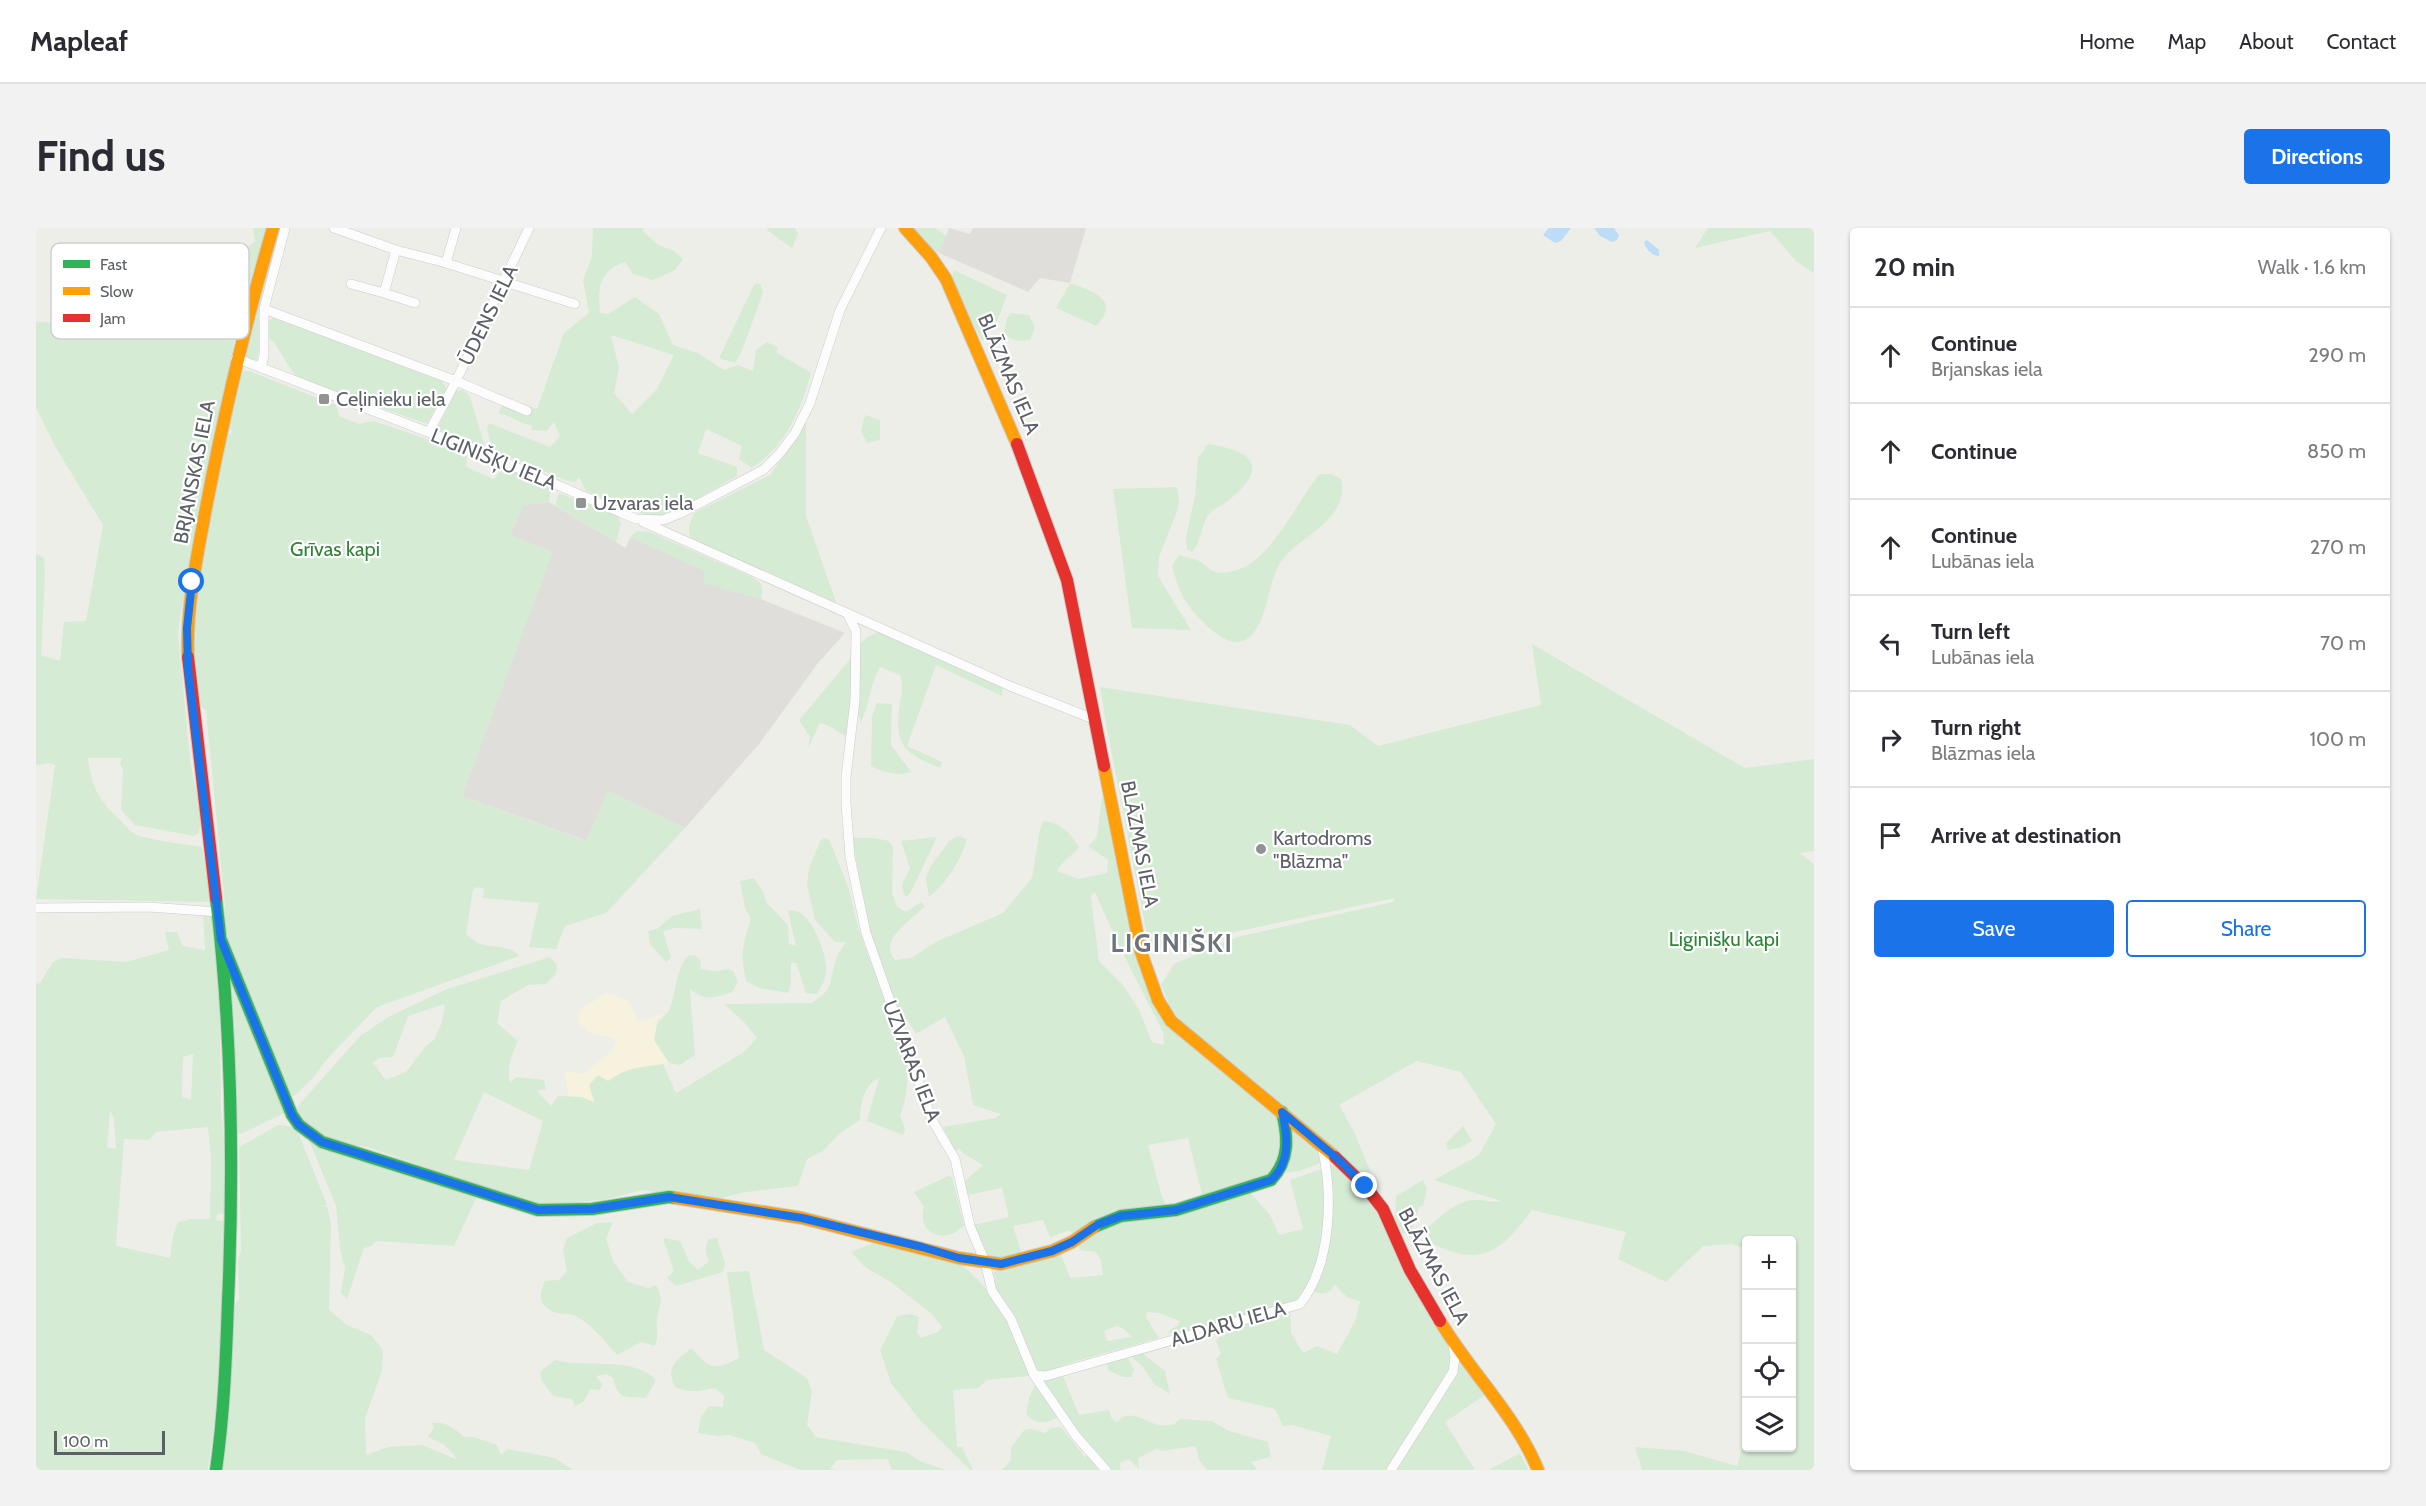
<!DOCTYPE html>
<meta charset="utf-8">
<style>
:root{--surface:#fff;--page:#f2f2f3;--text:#2b2b33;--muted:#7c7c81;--line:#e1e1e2;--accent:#1a73e8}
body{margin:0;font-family:Cabin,sans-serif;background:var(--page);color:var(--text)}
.controls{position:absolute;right:18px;bottom:18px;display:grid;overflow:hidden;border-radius:6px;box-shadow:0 2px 4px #0004}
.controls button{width:54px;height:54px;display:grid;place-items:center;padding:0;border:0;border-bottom:2px solid var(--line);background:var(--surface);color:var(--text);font:30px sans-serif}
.scale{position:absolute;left:18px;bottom:15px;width:111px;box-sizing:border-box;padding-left:6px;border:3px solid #5d6167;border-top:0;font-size:16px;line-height:21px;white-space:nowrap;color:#5d6167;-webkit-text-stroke:4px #fff;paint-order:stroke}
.stop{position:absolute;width:18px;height:18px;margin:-14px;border:4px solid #1a73e8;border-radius:50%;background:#fff}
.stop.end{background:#1a73e8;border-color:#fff;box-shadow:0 2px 6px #0008}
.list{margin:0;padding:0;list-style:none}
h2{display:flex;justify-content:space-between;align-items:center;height:78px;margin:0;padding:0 24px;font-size:26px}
h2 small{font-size:20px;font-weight:400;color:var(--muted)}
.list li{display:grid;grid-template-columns:39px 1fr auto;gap:18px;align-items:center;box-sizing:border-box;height:96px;padding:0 24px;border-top:2px solid var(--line)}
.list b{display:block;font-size:22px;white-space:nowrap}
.list p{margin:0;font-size:20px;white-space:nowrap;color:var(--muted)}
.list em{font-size:20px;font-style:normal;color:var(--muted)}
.actions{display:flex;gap:12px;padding:18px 24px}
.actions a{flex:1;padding:14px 0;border:2px solid var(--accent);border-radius:6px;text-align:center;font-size:21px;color:var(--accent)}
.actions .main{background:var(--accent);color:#fff}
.icon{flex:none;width:33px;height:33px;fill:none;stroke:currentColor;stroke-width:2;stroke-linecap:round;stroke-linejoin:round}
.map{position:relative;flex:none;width:1778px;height:1242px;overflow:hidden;border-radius:6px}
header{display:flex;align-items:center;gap:36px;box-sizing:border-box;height:84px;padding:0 30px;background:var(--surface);border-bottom:2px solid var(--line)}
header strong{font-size:28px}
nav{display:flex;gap:33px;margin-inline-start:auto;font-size:21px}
.intro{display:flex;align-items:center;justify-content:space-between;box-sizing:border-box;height:144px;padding:0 36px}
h1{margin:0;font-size:42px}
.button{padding:15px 27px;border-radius:6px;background:var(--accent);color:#fff;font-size:21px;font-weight:700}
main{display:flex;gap:36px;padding:0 36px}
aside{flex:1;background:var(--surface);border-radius:6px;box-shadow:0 2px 4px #0004}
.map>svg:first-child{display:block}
.industrial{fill:#dfdeda}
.green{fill:#d5ebd4;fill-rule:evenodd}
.sand{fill:#f6f2dd}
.water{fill:#bcdcf8}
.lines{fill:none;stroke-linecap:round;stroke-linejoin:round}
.street-casing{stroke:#cbcbcb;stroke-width:10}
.fast-casing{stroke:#cbcccc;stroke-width:14}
.slow-casing{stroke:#cbcccc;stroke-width:14}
.jam-casing{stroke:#cbcccc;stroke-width:14}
.street{stroke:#fcfcfc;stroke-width:9}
.fast{stroke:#30b455;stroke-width:12}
.slow{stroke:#ff9f0a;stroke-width:12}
.jam{stroke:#e5322d;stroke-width:12}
.route{stroke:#1a73e8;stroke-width:8}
.poi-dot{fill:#909294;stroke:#fff;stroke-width:2}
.labels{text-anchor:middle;stroke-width:4.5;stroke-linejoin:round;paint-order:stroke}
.street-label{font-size:20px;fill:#5d6167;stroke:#fff}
.poi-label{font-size:20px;fill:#5d6167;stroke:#fff;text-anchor:start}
.park-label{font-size:20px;fill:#2f8436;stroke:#fff}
.district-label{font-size:26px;font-weight:bold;letter-spacing:1.5px;fill:#6e7379;stroke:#fff}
.key{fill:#fff;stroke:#ced0d1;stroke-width:1.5}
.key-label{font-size:16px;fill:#5d6167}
</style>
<header>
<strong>Mapleaf</strong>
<nav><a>Home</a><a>Map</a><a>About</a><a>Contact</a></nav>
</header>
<div class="intro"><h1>Find us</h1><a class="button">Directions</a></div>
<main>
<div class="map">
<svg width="1778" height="1242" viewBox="0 0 1778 1242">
<rect width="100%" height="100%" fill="#eeeee9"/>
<!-- industrial -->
<path class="industrial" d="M913,0L934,6L937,0H1050L1034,55L1004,50L992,64L903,25Z
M513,274L590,320L594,309L670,343L668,355L725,371L809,405L782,435L723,516L649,600L572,563L551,613L426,568L516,324L474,308L487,277Z"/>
<!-- green -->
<path class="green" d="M217,0H231L199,110L144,390L142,406L154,531L165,590L163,605L158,608L99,597L85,582L87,543L84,535L86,530H52C56,560 63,573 85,593C90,598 96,606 103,608C124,613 145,616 166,619L175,674L0,671L19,537L13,535L0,537V326L8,330L9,346L5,427L24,433L28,394L50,393L67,297L20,220L0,180V94L139,99L190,108L208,55L194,37L198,19H212L219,13Z
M240,0H248L221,132L209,129L206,119Z
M557,0H607V3L622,17L638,23L647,31L639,42L617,52L597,46L589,34C562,43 562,62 564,85L572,86L599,69L623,86L637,117L662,125L688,142L702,137L717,143L720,122L731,114L742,120L740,124L775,145C765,183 749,218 716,240L703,231L706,218L670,201L662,225L701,239V248L632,287C604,291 576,273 550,263L543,249L539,254L532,253L456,222L451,201L453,195L514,219L524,208L518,194L511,203L495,202L496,197C483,196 475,187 462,185L470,170L501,181L528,105L553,85L547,52L556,28ZM575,107L638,127L621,161L596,186L578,165L583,140Z
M731,0H759L762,6L756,20L731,2Z
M872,0H900L910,8L903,25Z
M1672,0H1778V45L1761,34L1734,3L1659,20Z
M918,42L971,67L962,91L946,113L915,54Z
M721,55L725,57L727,65L705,125L699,135L683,130L718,57Z
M1034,55C1056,63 1086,71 1060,98L1020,80Z
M975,85L993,87L999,100L994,112C983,114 975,113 968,104L971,90Z
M237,89L405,153L411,160L391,196L260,149L237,113L232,110V94Z
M207,143H213L300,177L303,188L323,196L337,193L347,196L422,222L431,228L430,239L458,251L465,242L471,241L516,256L513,274L487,277L475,307L517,324L426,568L550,613L572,563L649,600L570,685L529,698L520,721L493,719L503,675L447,670L448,661L441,659L437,662L430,706C434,709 438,713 442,715C455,721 474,716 483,728L341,779L293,829L276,851L258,868L249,863L190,718L189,678L170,482L162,478L154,405L169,310L188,207L195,206L196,203L190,197L201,151Z
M428,162L434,169L449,219L408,205L402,199L420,163Z
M829,187L844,192V212L831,215L825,203Z
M770,194V288L801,377L656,312C650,303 654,294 658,285L734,247Z
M1172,216C1218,223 1234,239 1192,273C1186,278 1178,280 1173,286C1165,297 1165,316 1156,324L1151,321L1150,309L1159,268L1162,230Z
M1284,246H1296L1305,251C1315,293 1260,308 1243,337C1231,357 1230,412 1202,414C1185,416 1157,386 1149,372C1143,362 1139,349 1136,338L1143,327C1149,329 1155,330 1161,332C1168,335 1174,343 1180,344C1229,352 1258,275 1284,246Z
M1141,259L1143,275L1140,286L1123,329L1122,348L1155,402L1096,400L1077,261Z
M523,265L582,288L585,295L580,314L519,277Z
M601,303L614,304L714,348C727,355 727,357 725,371L667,355L669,343L594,309Z
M843,404L967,458L966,468L900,437L871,518L906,534L904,540C866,524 858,517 864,475C866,465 867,457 864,447L844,439C834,456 834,476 825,494L822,486L823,417L831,409Z
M1496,416L1709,540L1778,531V623L1764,625L1778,636V1242H1606L1599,1219L1648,1223L1701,1238L1710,1207V1220H1756V1012H1710V1021L1696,1016L1667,1018L1630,1054L1582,1031L1590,1004L1496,982C1475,1010 1455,1036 1417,1024C1400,1018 1397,1017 1387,1004C1402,991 1420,971 1441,972C1450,972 1456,975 1465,973L1398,952L1443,927L1460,896L1425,844L1381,833L1303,877L1318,904L1338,951H1332L1152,800L1135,781L1125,757L1138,736L1201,709L1357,674L1359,670L1114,722L1071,501L1064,459L1314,497L1342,518L1505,477Z
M817,428L815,490L811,508C801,504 795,497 784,495L772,520L774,509L763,492Z
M841,475L856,476L855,517L875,544C861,548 848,545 835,538L836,489Z
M1066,568L1072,580L1103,741L1136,801L1241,888L1247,908L1240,941L1232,950L1167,970L1152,910L1112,917L1126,969L1133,980L1213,963L1234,987L1243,1007L1267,1001L1254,952L1300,936L1348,992L1373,1053L1405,1105L1449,1167L1409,1194L1439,1242H1286L1295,1208L1256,1197L1247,1198L1239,1181L1192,1170L1180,1131L1185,1126L1180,1113L1182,1110L1188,1107L1185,1096L1138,1107L1132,1104L1142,1097L1144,1093L1123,1085L1111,1084L1110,1089L1123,1110L1030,1136L1011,1145L1002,1144L960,1064L958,1044L968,1038L1024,1023L1034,1050L1067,1047L1065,1032L1060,1024L1044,1022L1034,1002L1014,1009L1007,992L977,998L987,1030C950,1032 950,1032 937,997L973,989L966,960L931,967L928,954L947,937L928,926L923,921L919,923L907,899L959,890L965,886L937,877L928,828L909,789L880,806L871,791H864L833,701L816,610H838L853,613L857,619L856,665L861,679L870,684L885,674L889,678C877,691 841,712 859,732L875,730L902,713L967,685L996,650L1004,601L1008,593C1024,594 1035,605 1043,619C1036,628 1027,632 1021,643L1042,651L1071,645L1072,632L1052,618L1061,609ZM1059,664L1082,716L1127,804L1128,817L1116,814L1103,782L1087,757L1063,733L1055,668ZM1282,1027L1276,1063C1286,1067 1292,1067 1299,1057L1312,1070L1324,1073L1320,1091L1301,1126L1281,1118L1267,1125L1255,1105L1254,1076C1272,1071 1276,1044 1282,1027ZM1081,1098L1088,1101L1096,1109L1071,1113L1068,1103Z
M922,608L931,611C925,632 910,656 893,669L890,650L894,639L914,612Z
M901,609L875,664L870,669C862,659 869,650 874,640L865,613Z
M789,610L793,611L813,661L822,699L869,829C873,848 872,869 864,887L869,901L867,907L831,893L843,850C828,857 824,876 824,892L804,905L787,923L771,931L762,958L710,964L673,973L607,962L567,972L498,977L332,919L293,914L272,901L260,884L262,878L324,808L354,788L411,761L514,729L521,737L520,746L510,756L492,757L465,773L461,795L482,813C476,827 470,840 474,855L481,849L508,852L510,861L501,863L515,878L522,868L546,869L558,874L553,857L562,847L572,853C590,840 605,837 627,836L640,865L708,824L721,810L708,794L688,776L775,775C798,763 793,753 800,731C802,725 807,719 810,714H799L779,692L771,657L773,640L785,612ZM409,776L406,794L398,812L391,817L370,844L350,852L337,835L343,830L357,829L372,788ZM448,864L507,893L493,942L418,932Z
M718,650L727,664L730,674L752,697L753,716L760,718L752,682C753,682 761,683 761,683C777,688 792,729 790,744C789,753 785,759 781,766L770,765L760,735H755V756L752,765L723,760L710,753C704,724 706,719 715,691L709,680L704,653Z
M664,681L666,701L639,700L627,703L635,730L630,734L614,716L612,703L621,701L636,688Z
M167,685L176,687L178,690L179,720L183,737L185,877L188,918L191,921V985L181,986L180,992L188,993L191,1001L182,1170L172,1242H0V756L4,755L17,734L26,730L90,734L133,722L129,704H141L147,718L169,722ZM156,826H157L155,872L146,869L147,829ZM74,883L78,890L80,921L71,919ZM172,899L175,932L174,991H155L142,994L137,1007L134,1030L80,1018L88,911L113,912L120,904Z
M653,727L660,728L665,733L664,741L680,743L693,741L698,744L702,754L696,764C675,770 671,774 654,761L659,827L644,837L633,835C629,829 620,819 618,811C615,792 629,792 634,780C641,762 639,741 653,727Z
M195,753L213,787L248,885L205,906L202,905Z
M242,897L260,899L291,977L281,978H291L295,996L293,1082L311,1097L335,1107L347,1122L346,1143L329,1190L330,1227L352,1219L386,1217L422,1232L409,1217L392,1209L398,1199L396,1195C409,1193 419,1200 428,1209H438L461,1217L465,1227L472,1221L519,1230L537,1242H184L195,1157L199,1076L203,1072L202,1032L205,1023L203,919Z
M1427,898L1436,913L1424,920L1412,922L1410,915Z
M1255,900L1286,924L1287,934L1263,943L1249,945Z
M272,910L442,966L418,1018L340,1013L336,1018L328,1020L311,1071L305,1065L309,1040L304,1021L300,978Z
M912,948L916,949L928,997C908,1019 880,1004 888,979L878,964Z
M1387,952L1391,961L1387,978L1383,979L1376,1002L1367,1006L1359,993L1360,968Z
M577,994L570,1010L577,1033L592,1054L612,1060L620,1057C628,1070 624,1076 621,1090C620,1101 623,1107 619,1118L605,1114L581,1127C569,1113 556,1097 540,1088C534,1085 527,1087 521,1085C502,1078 502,1069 509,1053L523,1052L531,1043L527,1022L531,1010L561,995Z
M627,1010L644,1013L653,1033L662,1042L673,1033C670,1026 668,1018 673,1011L681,1010L689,1035L687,1044L640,1058L631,1050L638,1043Z
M842,1013L922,1033L927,1037L947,1057L973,1091L994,1148L951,1152L942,1160L917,1162L921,1219H926L937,1242H934L883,1191L855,1155L844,1122L861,1088L875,1086L883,1089L881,1105L885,1110L902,1104L906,1099L896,1086L856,1055L829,1039L815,1024Z
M713,1043L728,1122L771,1150L776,1164L771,1197L780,1209L870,1224L884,1233L909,1242H856L852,1231L801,1232L794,1241L804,1242H764L725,1226L719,1215L693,1207L682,1208L662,1205L665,1189L673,1178L687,1179L688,1168L679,1160C665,1163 653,1165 639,1159C629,1139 640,1133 655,1120C674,1141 678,1143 703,1130L691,1044Z
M1105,1124L1129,1143L1134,1166L1118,1156L1107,1139L1096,1129Z
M1092,1130L1098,1142L1095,1149H1087L1072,1142L1071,1134Z
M519,1132C549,1140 599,1128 620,1152L610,1170C590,1169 582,1172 577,1150L571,1146L560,1148L566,1156L564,1162L555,1161L547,1174L539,1178L536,1171L517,1168L506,1153L504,1144Z
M1026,1146L1043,1187L1073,1182L1075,1189L1081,1195C1091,1179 1109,1193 1122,1197C1126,1198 1133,1197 1137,1197L1144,1191L1176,1193L1193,1203L1232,1214L1235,1229L1215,1234L1221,1242H1171L1163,1232L1160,1218L1125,1223L1122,1220L1102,1230L1103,1241L1093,1231L1083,1235L1085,1242H966L975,1232V1220L988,1202L995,1201L1009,1205L1015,1200L1025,1199L1049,1229L1060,1225L1001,1150Z
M999,1157L1022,1189C1011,1196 999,1197 990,1186L993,1170Z
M1484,1225L1492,1242H1453Z"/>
<!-- sand -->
<path class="sand" d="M570,765C591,770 596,773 601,794L630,785L622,791L618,812L633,835C607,840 594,837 572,853L562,847L553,857L558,874L546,869L533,868L529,847L534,843L547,846L577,822L580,813L574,809L552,804L541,792L546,781Z"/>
<!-- water -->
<path class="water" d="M1513,0H1535L1525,13L1519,15L1507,7Z
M1558,0H1578L1583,7L1581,12L1576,14L1564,8Z
M1611,12L1623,22V28C1616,28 1609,20 1608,14Z"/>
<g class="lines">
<!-- street casing -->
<g class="street-casing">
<path id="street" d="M298,0L360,22L410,35L539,76
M410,35L420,0
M315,56L348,65L360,22
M348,65L379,75
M228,81L420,153L491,183
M200,130L454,228L600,291L627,292L645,285L727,242L744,225L759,205L774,175L804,82L845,0
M225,140L228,127V81L249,0
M393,204L420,153L493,0
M607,294L974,458L1060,492
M812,387L820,403L819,472L810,549V575L814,629L830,705L896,892L919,931L934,998L949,1034L956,1063L975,1091L998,1147L1040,1208L1070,1242
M0,680L113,679L182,684
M998,1147L1010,1148L1264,1076C1296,1036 1297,966 1286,919
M1355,1242L1417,1144L1419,1129L1417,1116"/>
</g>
<!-- fast casing -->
<g class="fast-casing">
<path id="fast" d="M180,670C196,804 198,940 192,1074C190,1131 188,1186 180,1242
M185,712L256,887L263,897L286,914L502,982L556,981L633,969L640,970
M1058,999L1085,988L1140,982L1235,952C1254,932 1252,909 1246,884"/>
</g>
<!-- slow casing -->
<g class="slow-casing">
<path id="slow" d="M869,0L895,29L910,51L981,216
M152,429C150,379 161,329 170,280C188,186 210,92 237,0
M1068,538L1105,724L1122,772L1135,793L1299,929
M640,970L766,990L923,1030L965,1036L1016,1023L1036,1014L1058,999
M1404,1093C1435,1145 1479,1186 1502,1242"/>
</g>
<!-- jam casing -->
<g class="jam-casing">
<path id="jam" d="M981,216L1031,352L1068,538
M152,429L180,670
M1299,929L1329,958L1347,981L1374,1042L1404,1093"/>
</g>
<!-- street -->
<use href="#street" class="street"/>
<!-- fast -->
<use href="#fast" class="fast"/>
<!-- slow -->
<use href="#slow" class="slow"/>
<!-- jam -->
<use href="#jam" class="jam"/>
</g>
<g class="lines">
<!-- route -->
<path class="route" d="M156,354L151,400L152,440L185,712L256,887L263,897L286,914L502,982L556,981L633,969L766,990L886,1019L923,1030L965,1036L1016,1023L1036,1014L1061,997L1085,988L1140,982L1235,952C1255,935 1252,907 1246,884L1303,932L1329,958"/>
</g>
<!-- markers -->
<g class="poi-dot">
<rect x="282" y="165" width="12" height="12" rx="3"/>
<rect x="539" y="269" width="12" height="12" rx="3"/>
<circle cx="1225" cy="621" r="6"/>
</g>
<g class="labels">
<!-- street labels -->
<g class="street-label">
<text transform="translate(452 87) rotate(-64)" y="7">ŪDENS IELA</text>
<text transform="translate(973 146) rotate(67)" y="7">BLĀZMAS IELA</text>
<text transform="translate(458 231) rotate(22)" y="7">LIGINIŠĶU IELA</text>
<text transform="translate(158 244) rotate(-79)" y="7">BRJANSKAS IELA</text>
<text transform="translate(1104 616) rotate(79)" y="7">BLĀZMAS IELA</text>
<text transform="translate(876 833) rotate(69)" y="7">UZVARAS IELA</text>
<text transform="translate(1398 1038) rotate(62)" y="7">BLĀZMAS IELA</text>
<text transform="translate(1192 1096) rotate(-16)" y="7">ALDARU IELA</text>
</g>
<!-- poi labels -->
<g class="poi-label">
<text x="300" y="178">Ceļinieku iela</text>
<text x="557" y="282">Uzvaras iela</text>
<text x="1237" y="617">Kartodroms<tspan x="1237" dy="23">"Blāzma"</tspan></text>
</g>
<!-- park labels -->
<g class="park-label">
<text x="299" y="328">Grīvas kapi</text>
<text x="1688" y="718">Liginišķu kapi</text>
</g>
<!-- district labels -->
<g class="district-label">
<text x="1136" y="724">LIGINIŠKI</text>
</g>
</g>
<!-- legend -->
<rect x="15" y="15" width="198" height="96" rx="9" class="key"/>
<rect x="27" y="32" width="27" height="8" fill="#30b455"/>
<rect x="27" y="59" width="27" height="8" fill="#ff9f0a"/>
<rect x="27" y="86" width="27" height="8" fill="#e5322d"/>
<g class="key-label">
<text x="64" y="42">Fast</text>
<text x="64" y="69">Slow</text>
<text x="64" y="96">Jam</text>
</g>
</svg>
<div class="controls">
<button>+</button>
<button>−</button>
<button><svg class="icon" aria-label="locate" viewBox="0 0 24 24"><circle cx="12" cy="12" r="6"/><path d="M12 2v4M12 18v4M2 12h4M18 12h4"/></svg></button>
<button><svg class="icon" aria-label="layers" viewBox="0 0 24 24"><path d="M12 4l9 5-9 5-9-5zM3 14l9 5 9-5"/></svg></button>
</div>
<div class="scale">100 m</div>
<div class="stop" style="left:156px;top:354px"></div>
<div class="stop end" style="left:1329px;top:958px"></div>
</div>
<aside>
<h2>20 min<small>Walk · 1.6 km</small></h2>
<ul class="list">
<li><svg class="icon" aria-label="ahead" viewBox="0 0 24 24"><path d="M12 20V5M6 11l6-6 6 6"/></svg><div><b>Continue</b><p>Brjanskas iela</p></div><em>290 m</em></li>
<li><svg class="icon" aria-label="ahead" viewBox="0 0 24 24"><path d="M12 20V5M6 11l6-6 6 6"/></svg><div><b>Continue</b></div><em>850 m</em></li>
<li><svg class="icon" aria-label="ahead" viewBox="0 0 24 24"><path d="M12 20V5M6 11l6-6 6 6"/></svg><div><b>Continue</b><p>Lubānas iela</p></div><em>270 m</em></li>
<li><svg class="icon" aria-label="left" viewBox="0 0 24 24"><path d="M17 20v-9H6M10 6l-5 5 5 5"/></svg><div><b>Turn left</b><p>Lubānas iela</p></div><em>70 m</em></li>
<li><svg class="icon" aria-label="right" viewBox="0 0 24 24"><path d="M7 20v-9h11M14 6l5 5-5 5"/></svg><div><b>Turn right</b><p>Blāzmas iela</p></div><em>100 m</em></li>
<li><svg class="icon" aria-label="arrive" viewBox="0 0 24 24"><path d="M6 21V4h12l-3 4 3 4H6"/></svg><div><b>Arrive at destination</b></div></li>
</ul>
<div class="actions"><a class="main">Save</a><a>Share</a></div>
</aside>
</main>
